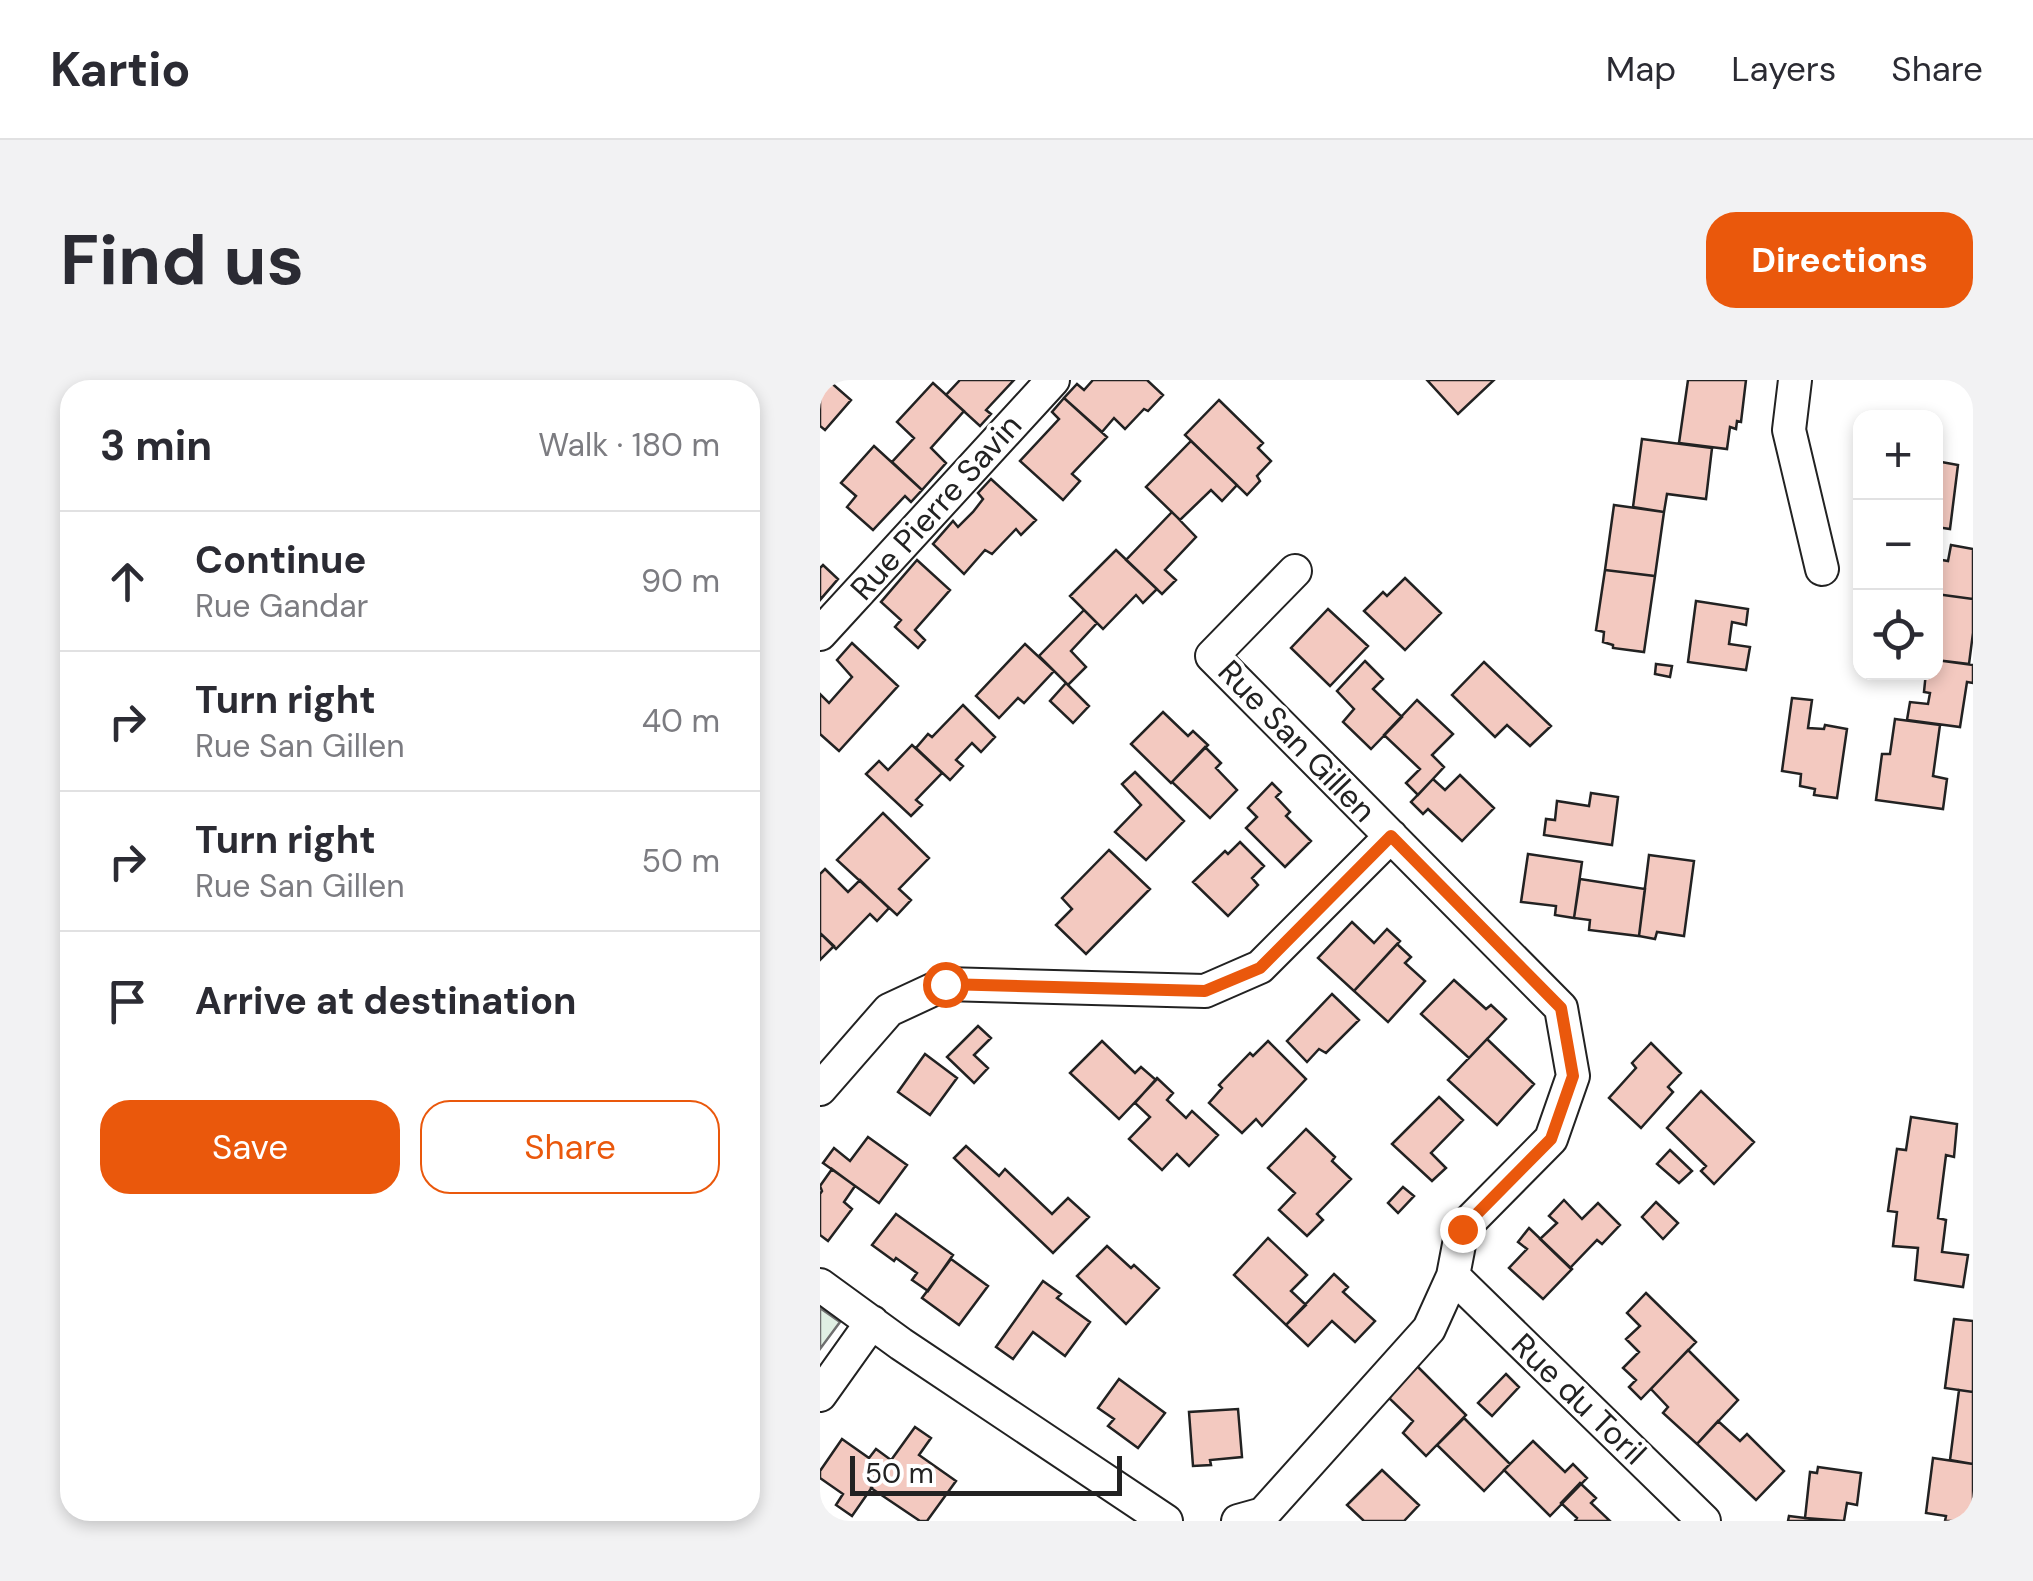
<!DOCTYPE html>
<meta charset="utf-8">
<style>
:root{--surface:#fff;--page:#f2f2f3;--text:#2b2b33;--muted:#7c7c81;--line:#e1e1e2;--accent:#ea580c}
body{margin:0;font-family:"DM Sans",sans-serif;background:var(--page);color:var(--text)}
.controls{position:absolute;right:30px;top:30px;display:grid;overflow:hidden;border-radius:20px;box-shadow:0 5px 15px #0003}
.controls button{width:90px;height:90px;display:grid;place-items:center;padding:0;border:0;border-bottom:2px solid var(--line);background:var(--surface);color:var(--text);font:50px sans-serif}
.scale{position:absolute;left:30px;bottom:25px;width:272px;box-sizing:border-box;padding-left:10px;border:5px solid #222;border-top:0;font-size:28px;line-height:35px;white-space:nowrap;color:#222;-webkit-text-stroke:8px #fff;paint-order:stroke}
.stop{position:absolute;width:30px;height:30px;margin:-22px;border:8px solid #ea580c;border-radius:50%;background:#fff}
.stop.end{background:#ea580c;border-color:#fff;box-shadow:0 2px 10px #0008}
.list{margin:0;padding:0;list-style:none}
h2{display:flex;justify-content:space-between;align-items:center;height:130px;margin:0;padding:0 40px;font-size:42px}
h2 small{font-size:32px;font-weight:400;color:var(--muted)}
.list li{display:grid;grid-template-columns:65px 1fr auto;gap:30px;align-items:center;box-sizing:border-box;height:140px;padding:0 40px;border-top:2px solid var(--line)}
.list b{display:block;font-size:38px;white-space:nowrap}
.list p{margin:0;font-size:32px;white-space:nowrap;color:var(--muted)}
.list em{font-size:32px;font-style:normal;color:var(--muted)}
.actions{display:flex;gap:20px;padding:30px 40px}
.actions a{flex:1;padding:22px 0;border:2px solid var(--accent);border-radius:30px;text-align:center;font-size:35px;color:var(--accent)}
.actions .main{background:var(--accent);color:#fff}
.icon{flex:none;width:55px;height:55px;fill:none;stroke:currentColor;stroke-width:2;stroke-linecap:round;stroke-linejoin:round}
.map{position:relative;flex:none;width:1153px;height:1141px;overflow:hidden;border-radius:30px}
header{display:flex;align-items:center;gap:60px;box-sizing:border-box;height:140px;padding:0 50px;background:var(--surface);border-bottom:2px solid var(--line)}
header strong{font-size:48px}
nav{display:flex;gap:55px;margin-inline-start:auto;font-size:35px}
.intro{display:flex;align-items:center;justify-content:space-between;box-sizing:border-box;height:240px;padding:0 60px}
h1{margin:0;font-size:70px}
.button{padding:25px 45px;border-radius:30px;background:var(--accent);color:#fff;font-size:35px;font-weight:700}
main{display:flex;gap:60px;padding:0 60px}
aside{flex:1;background:var(--surface);border-radius:30px;box-shadow:0 5px 15px #0003}
.map>svg:first-child{display:block}
.green{fill:#e0efe3;stroke:#6f6f6f;stroke-width:2.5}
.building{fill:#f3c9c0;stroke:#222;stroke-width:2.5}
.lines{fill:none;stroke-linecap:round;stroke-linejoin:round}
.street-casing{stroke:#222;stroke-width:36}
.street{stroke:#fff;stroke-width:32}
.route{stroke:#ea580c;stroke-width:12}
.labels{text-anchor:middle;stroke-width:8;stroke-linejoin:round;paint-order:stroke}
.street-label{font-size:32px;fill:#222;stroke:#fff}
</style>
<header>
<strong>Kartio</strong>
<nav><a>Map</a><a>Layers</a><a>Share</a></nav>
</header>
<div class="intro"><h1>Find us</h1><a class="button">Directions</a></div>
<main>
<aside>
<h2>3 min<small>Walk · 180 m</small></h2>
<ul class="list">
<li><svg class="icon" aria-label="ahead" viewBox="0 0 24 24"><path d="M12 20V5M6 11l6-6 6 6"/></svg><div><b>Continue</b><p>Rue Gandar</p></div><em>90 m</em></li>
<li><svg class="icon" aria-label="right" viewBox="0 0 24 24"><path d="M7 20v-9h11M14 6l5 5-5 5"/></svg><div><b>Turn right</b><p>Rue San Gillen</p></div><em>40 m</em></li>
<li><svg class="icon" aria-label="right" viewBox="0 0 24 24"><path d="M7 20v-9h11M14 6l5 5-5 5"/></svg><div><b>Turn right</b><p>Rue San Gillen</p></div><em>50 m</em></li>
<li><svg class="icon" aria-label="arrive" viewBox="0 0 24 24"><path d="M6 21V4h12l-3 4 3 4H6"/></svg><div><b>Arrive at destination</b></div></li>
</ul>
<div class="actions"><a class="main">Save</a><a>Share</a></div>
</aside>
<div class="map">
<svg width="1153" height="1141" viewBox="0 0 1153 1141">
<rect width="100%" height="100%" fill="#fff"/>
<!-- green -->
<path class="green" d="M0,928L20,942L0,969Z"/>
<!-- building -->
<path class="building" d="M8,0L31,20L5,50L0,46V1L4,4Z
M140,0H194L166,30L171,34L160,46L126,15Z
M273,0H327L343,15L328,31L324,29L305,49L294,38L282,52L244,18L257,4L264,10Z
M607,0H674L638,34Z
M868,0H926L921,42L917,41L916,49L910,47L907,69L859,63Z
M113,3L144,31L111,68L126,83L102,110L72,82L94,58L77,42Z
M244,18L287,57L252,94L260,101L243,120L200,81L239,39L232,32Z
M399,20L443,63L438,68L451,81L437,96L440,101L427,115L365,55Z
M822,59L892,68L886,119L847,114L844,132L813,127Z
M371,61L417,105L402,121L391,110L360,140L326,107Z
M54,66L102,110L91,122L85,116L53,150L27,127L36,116L21,103Z
M1116,81L1138,85L1130,149L1116,147Z
M171,99L216,140L201,155L196,149L172,174L165,170L144,194L113,164L133,141L138,147L153,132L163,119L158,113Z
M794,125L844,132L835,196L785,190Z
M352,132L376,157L345,190L356,200L342,214L306,180Z
M1131,165L1153,169V219L1116,214V179L1128,181Z
M296,170L337,209L323,223L316,215L283,249L250,216Z
M97,180L130,210L95,250L105,260L98,268L75,247L81,240L61,222Z
M3,185L18,199L0,220V188Z
M785,190L835,196L824,272L793,268V265L783,262L784,252L776,250Z
M585,198L621,233L585,270L544,231L563,212L567,216Z
M1116,214L1153,219V253L1149,284L1116,280Z
M876,221L928,229L926,245L912,242L909,264L930,267L926,290L868,282Z
M508,229L548,266L510,306L471,268Z
M264,230L277,243L251,271L266,287L248,305L219,276Z
M32,263L78,306L19,371L0,354V314L9,323L32,297L17,280Z
M205,264L234,291L204,323L198,318L179,338L156,316Z
M1116,280L1153,285V303L1147,302L1140,347L1087,340L1090,322L1108,324L1110,313L1104,312L1106,292H1116Z
M545,281L563,299L553,309L582,337L551,369L523,342L534,329L517,311Z
M664,282L731,346L710,366L687,345L675,357L632,315Z
M836,284L852,286L850,297L835,294Z
M246,303L269,326L253,343L230,321Z
M972,318L992,320L988,348L1004,349L1005,345L1027,349L1017,418L994,415L995,409L980,406L981,394L962,391Z
M597,320L633,354L612,375L624,387L598,415L586,403L600,389L564,355Z
M143,325L175,357L161,372L152,363L136,380L143,386L130,400L96,368L108,354L112,357Z
M343,332L368,356L373,351L388,365L351,403L311,364Z
M1075,339L1120,345L1113,396L1127,399L1123,429L1056,420L1062,374H1070Z
M92,365L122,393L96,420L102,425L91,436L46,394L59,381L68,390Z
M385,367L401,383L396,388L417,410L390,438L352,402Z
M315,392L364,441L326,480L295,452L321,425L302,404Z
M640,395L674,428L642,461L608,429L603,434L591,422L613,399L625,410Z
M452,403L461,412L456,417L470,432L466,436L491,461L465,487L426,448L437,437L428,428Z
M771,413L798,417L792,465L724,455L726,439L735,440L737,421L769,426Z
M63,433L109,478L79,509L91,520L77,535L17,480Z
M420,462L444,486L432,498L438,505L408,536L373,502L405,471L408,474Z
M289,470L330,509L266,574L236,545L252,529L242,518Z
M708,474L762,482L754,538L735,535L736,526L701,522Z
M829,475L874,481L864,556L837,552L835,559L819,556Z
M5,489L28,512L40,500L69,528L57,541L50,534L16,569L0,553V494Z
M760,499L825,509L819,556L769,550L770,540L754,538Z
M532,542L554,563L567,549L580,561L534,611L498,578Z
M0,553L14,566L0,580Z
M577,564L591,577L585,583L605,601L568,642L534,611Z
M634,600L666,629L671,625L686,639L649,678L601,634Z
M512,614L539,640L506,673L499,669L487,682L467,661Z
M158,646L171,658L154,675L168,688L154,703L127,677Z
M667,659L714,704L677,745L628,700Z
M282,661L315,693L321,687L336,700L299,739L250,693Z
M448,661L486,699L442,746L436,739L422,753L389,723L402,708L399,705L430,673L433,676Z
M831,663L861,693L848,707L853,712L821,748L789,718L816,688L812,683Z
M105,674L137,698L110,735L78,712Z
M337,698L353,713L347,720L366,738L372,731L398,755L369,786L357,774L342,790L309,759L330,737L315,723Z
M881,711L934,762L894,804L881,791L886,786L847,748Z
M619,717L643,740L611,773L626,788L612,801L572,764Z
M1091,737L1137,744L1134,777L1126,775L1118,838L1126,840L1122,872L1148,875L1143,907L1095,900L1098,868L1073,866L1077,832L1068,831L1077,769L1086,770Z
M486,749L515,777L512,781L531,799L497,834L503,840L487,856L459,830L475,813L448,788Z
M48,757L87,785L59,823L3,783L14,768L30,781Z
M146,766L179,796L185,789L232,834L248,818L269,837L233,873L134,778Z
M850,770L872,791L859,803L837,784Z
M12,789L35,806L24,822L32,829L8,861L0,855V814L2,811L0,806Z
M583,807L594,816L578,833L568,823Z
M744,820L762,839L778,823L800,845L782,864L777,860L750,888L720,859L737,843L729,836Z
M836,822L858,843L843,859L822,837Z
M76,834L133,875L108,911L92,900L97,893L76,878L74,881L52,865Z
M709,848L752,889L723,919L689,888L707,869L698,862Z
M448,858L487,895L471,911L486,925L466,945L414,895Z
M287,866L311,888L314,885L339,908L306,944L257,896Z
M131,879L168,906L139,945L102,918Z
M514,894L528,907L523,912L555,941L535,962L512,941L488,966L466,945Z
M223,901L241,914L237,918L270,942L245,976L213,952L193,979L176,967Z
M826,913L876,962L821,1019L809,1007L816,1000L803,988L819,972L806,959L820,946L807,933Z
M1134,939L1153,941V1012L1125,1008Z
M868,970L918,1020L877,1064L843,1033L848,1027L831,1009Z
M597,986L646,1035L606,1076L583,1053L593,1041L569,1018Z
M686,994L699,1007L672,1036L658,1023Z
M299,999L345,1033L318,1068L288,1046L294,1039L278,1028Z
M1139,1010L1153,1012V1084L1130,1080Z
M418,1029L422,1077L390,1080L391,1085L373,1086L369,1032Z
M644,1038L690,1084L664,1111L617,1065Z
M898,1041L920,1061L927,1054L964,1091L936,1120L877,1064Z
M95,1047L111,1058L99,1075L136,1101L107,1141H100L51,1108Z
M22,1059L49,1078L56,1069L71,1080L32,1136L16,1125L23,1114L0,1098V1091Z
M713,1061L745,1092L753,1084L767,1098L730,1136L684,1090Z
M1113,1078L1153,1084V1141H1125L1126,1136L1106,1133Z
M998,1087L1041,1093L1037,1125L1027,1123L1024,1141L985,1138L990,1092L997,1093Z
M562,1090L599,1125L584,1141H544L527,1125Z
M760,1103L776,1118L771,1123L790,1141H755L757,1138L741,1123Z
M969,1136L985,1138L1011,1141H968Z"/>
<g class="lines">
<!-- street casing -->
<g class="street-casing">
<path id="street" d="M975,0L969,50L1002,189
M0,254L233,0
M0,709L69,630L125,604L385,611L440,587L571,456
M633,896L884,1141
M0,905L81,964L346,1141
M0,1015L52,942
M418,1141L443,1134L609,949L633,896L642,849L731,759L753,696L741,628L392,276L475,191"/>
</g>
<!-- street -->
<use href="#street" class="street"/>
</g>
<g class="lines">
<!-- route -->
<path class="route" d="M125,604L385,611L440,588L571,456L741,628L753,696L731,759L642,849"/>
</g>
<g class="labels">
<!-- street labels -->
<g class="street-label">
<text transform="translate(116 127) rotate(-48)" y="11">Rue Pierre Savin</text>
<text transform="translate(477 361) rotate(46)" y="11">Rue San Gillen</text>
<text transform="translate(759 1019) rotate(44)" y="11">Rue du Toril</text>
</g>
</g>
</svg>
<div class="controls">
<button>+</button>
<button>−</button>
<button><svg class="icon" aria-label="locate" viewBox="0 0 24 24"><circle cx="12" cy="12" r="6"/><path d="M12 2v4M12 18v4M2 12h4M18 12h4"/></svg></button>
</div>
<div class="scale">50 m</div>
<div class="stop" style="left:125px;top:604px"></div>
<div class="stop end" style="left:642px;top:849px"></div>
</div>
</main>
